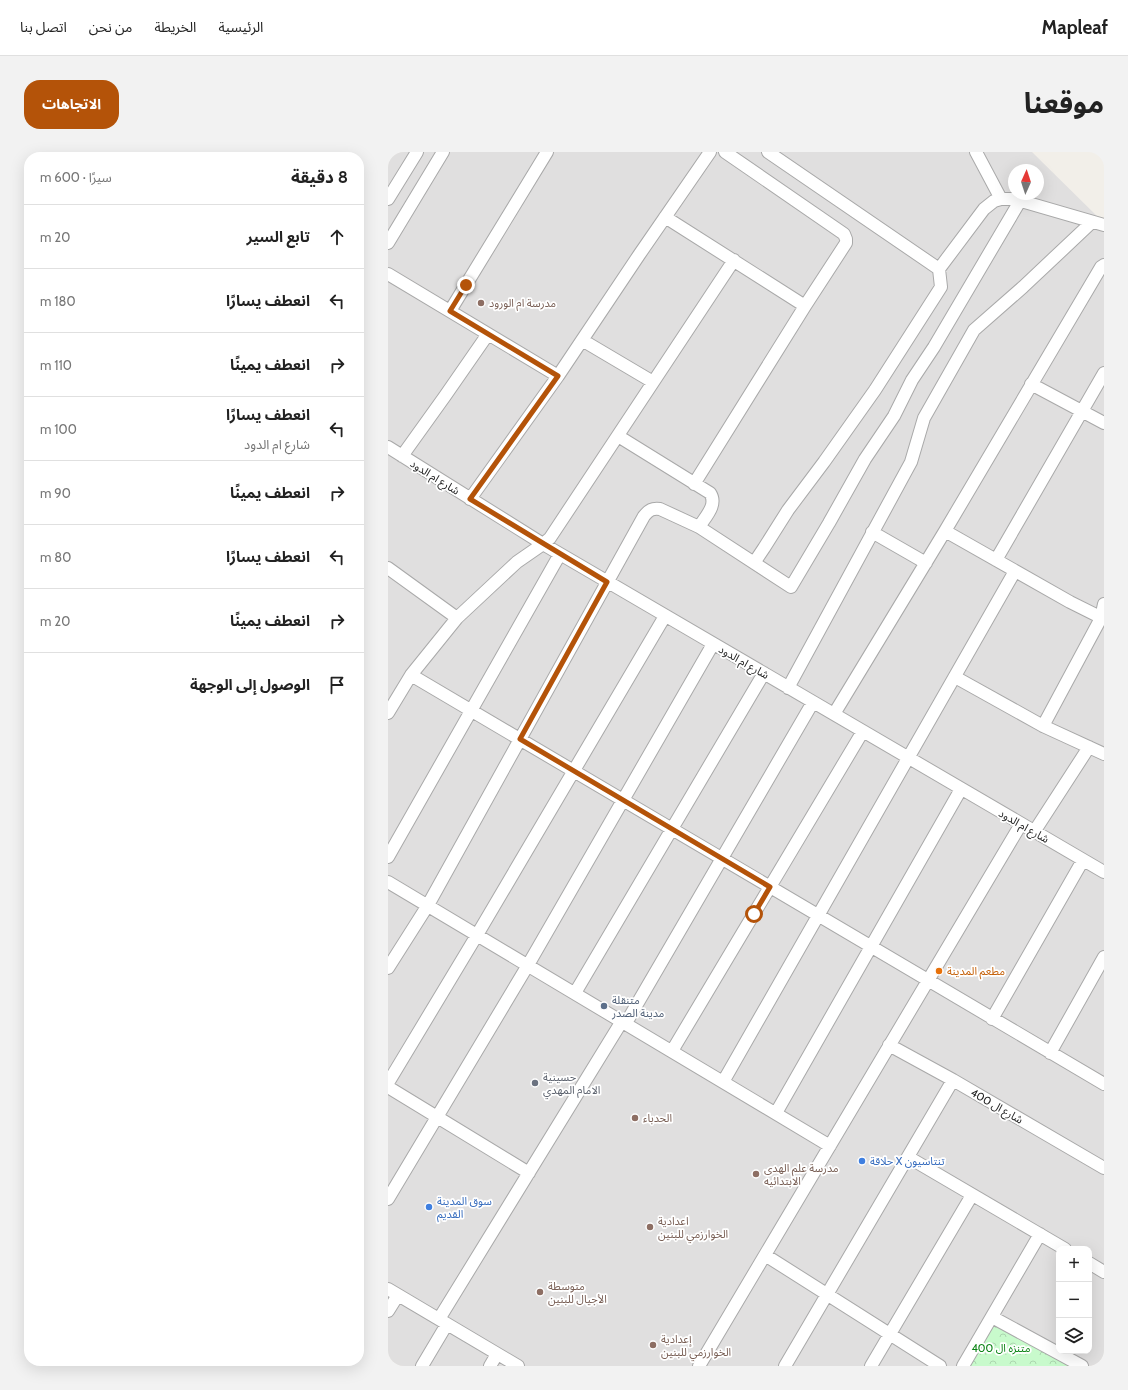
<!DOCTYPE html>
<html lang="ar">
<meta charset="utf-8">
<style>
:root{--surface:#fff;--page:#f2f2f2;--text:#222;--muted:#767676;--line:#e0e0e0;--accent:#b45309}
body{margin:0;font-family:Cabin,"Noto Sans Arabic",sans-serif;background:var(--page);color:var(--text);direction:rtl}
.controls{position:absolute;right:12px;bottom:12px;display:grid;overflow:hidden;border-radius:8px;box-shadow:0 4px 16px #0002}
.controls button{width:36px;height:36px;display:grid;place-items:center;padding:0;border:0;border-bottom:1px solid var(--line);background:var(--surface);color:var(--text);font:20px sans-serif}
.compass{position:absolute;left:620px;top:12px;width:36px;height:36px;border-radius:50%;background:var(--surface);box-shadow:0 4px 16px #0002;rotate:3deg}
.stop{position:absolute;width:12px;height:12px;margin:-9px;border:3px solid #b45309;border-radius:50%;background:#fff}
.stop.end{background:#b45309;border-color:#fff;box-shadow:0 1px 4px #0008}
.list{margin:0;padding:0;list-style:none}
h2{display:flex;justify-content:space-between;align-items:center;height:52px;margin:0;padding:0 16px;font-size:17px}
h2 small{font-size:13px;font-weight:400;color:var(--muted)}
.list li{display:grid;grid-template-columns:26px 1fr auto;gap:12px;align-items:center;box-sizing:border-box;height:64px;padding:0 16px;border-top:1px solid var(--line)}
.list b{display:block;font-size:15px;white-space:nowrap}
.list p{margin:0;font-size:13px;white-space:nowrap;color:var(--muted)}
.list em{font-size:13px;font-style:normal;color:var(--muted)}
.icon{flex:none;width:22px;height:22px;fill:none;stroke:currentColor;stroke-width:2;stroke-linecap:round;stroke-linejoin:round}
.map{position:relative;flex:none;width:716px;height:1214px;overflow:hidden;direction:ltr;border-radius:16px}
header{display:flex;align-items:center;gap:24px;box-sizing:border-box;height:56px;padding:0 20px;background:var(--surface);border-bottom:1px solid var(--line)}
header strong{font-size:19px}
nav{display:flex;gap:22px;margin-inline-start:auto;font-size:14px}
.intro{display:flex;align-items:center;justify-content:space-between;box-sizing:border-box;height:96px;padding:0 24px}
h1{margin:0;font-size:28px}
.button{padding:10px 18px;border-radius:16px;background:var(--accent);color:#fff;font-size:14px;font-weight:700}
main{display:flex;gap:24px;padding:0 24px}
aside{flex:1;background:var(--surface);border-radius:16px;box-shadow:0 4px 16px #0002}
.map>svg:first-child{display:block}
.residential{fill:#e0dfdf;fill-rule:evenodd}
.park{fill:url(#park-crowns)}
.lines{fill:none;stroke-linecap:round;stroke-linejoin:round}
.street-casing{stroke:#a9a9a9;stroke-width:14}
.street{stroke:#fff;stroke-width:12}
.route{stroke:#b45309;stroke-width:5}
.education-dot{fill:#8d6e63;stroke:#fff;stroke-width:1.5}
.food-dot{fill:#e8710a;stroke:#fff;stroke-width:1.5}
.service-dot{fill:#5c6f8a;stroke:#fff;stroke-width:1.5}
.worship-dot{fill:#6b7280;stroke:#fff;stroke-width:1.5}
.shop-dot{fill:#3f7fe0;stroke:#fff;stroke-width:1.5}
.labels{text-anchor:middle;stroke-width:3.5;stroke-linejoin:round;paint-order:stroke}
.education-label{font-size:11px;fill:#785e54;stroke:#fff;text-anchor:start}
.street-label{font-size:11px;fill:#222;stroke:#fff}
.food-label{font-size:11px;fill:#c56008;stroke:#fff;text-anchor:start}
.service-label{font-size:11px;fill:#4e5e75;stroke:#fff;text-anchor:start}
.worship-label{font-size:11px;fill:#5b616d;stroke:#fff;text-anchor:start}
.shop-label{font-size:11px;fill:#366cbe;stroke:#fff;text-anchor:start}
.park-label{font-size:11px;fill:#0c8416;stroke:#fff}
</style>
<header>
<strong>Mapleaf</strong>
<nav><a>الرئيسية</a><a>الخريطة</a><a>من نحن</a><a>اتصل بنا</a></nav>
</header>
<div class="intro"><h1>موقعنا</h1><a class="button">الاتجاهات</a></div>
<main>
<div class="map">
<svg width="716" height="1214" viewBox="0 0 716 1214">
<defs>
<pattern id="park-crowns" width="20" height="18" patternUnits="userSpaceOnUse"><rect width="20" height="18" fill="#c8facc"/><path d="M2 6a3 3 0 1 1 6 0M12 15a3 3 0 1 1 6 0" fill="none" stroke="#acd6af"/></pattern>
</defs>
<rect width="100%" height="100%" fill="#f2efe9"/>
<!-- residential -->
<path class="residential" d="M0,0H644L716,71V1214H0ZM626,18H650V42H626ZM671,1097H701V1199H671Z"/>
<!-- park -->
<path class="park" d="M606,1172L683,1214H581Z"/>
<g class="lines">
<!-- street casing -->
<g class="street-casing">
<path id="street" d="M380,0L551,117
M588,0L613,47
M0,47L29,0
M277,65L417,154
M0,91L55,0
M0,122L170,224
M62,159L159,0
M194,188L265,230
M643,232L716,271
M230,284L322,341C330,353 317,365 311,375
M0,295L155,392L716,720
M14,304L57,244L100,182
M306,332L417,154L458,91V87L456,82L337,0
M82,347L170,224L251,103L322,0
M557,379L682,450L716,467
M484,380L538,411
M608,408L716,221
M366,411L376,396L400,358L436,310L487,238L553,135L551,117L596,57L606,49L613,47H626L716,73
M0,416L69,466
M23,523L716,932
M567,525L655,574L716,602
M400,536L523,310L536,266L586,178L635,135L704,70
M0,561L23,523L69,466L129,410L155,392L162,386L346,108
M446,562L557,379L713,115L716,113
M655,574L713,466L716,452
M646,680L701,595
M0,705L172,402
M0,730L442,994
M0,816L40,753L256,364C261,358 264,356 272,357L311,375L403,435L441,371L477,307L506,264L524,228L546,195L632,49
M187,841L376,521
M604,867L695,708
M238,871L425,550
M501,893L565,928L716,1016
M284,899L475,579
M662,901L716,805
M335,930L627,419
M0,931L89,783L277,464
M0,935L141,1021
M388,961L573,637
M520,1005L677,1097
M0,1047L140,813L325,492
M377,1103L552,1214
M701,1111L716,1120
M0,1137L130,1214
M0,1159L10,1143
M604,1165L694,1214
M51,1167L234,869
M34,1214L59,1172
M102,1214L109,1202
M311,1214L633,672
M397,1214L565,928
M483,1214L584,1043
M575,1214L652,1082"/>
</g>
<!-- street -->
<use href="#street" class="street"/>
</g>
<g class="lines">
<!-- route -->
<path class="route" d="M78,133L62,159L170,224L82,347L219,430L132,587L382,735L366,762"/>
</g>
<!-- markers -->
<g class="education-dot">
<circle cx="93" cy="151" r="4"/>
<circle cx="247" cy="966" r="4"/>
<circle cx="368" cy="1022" r="4"/>
<circle cx="262" cy="1075" r="4"/>
<circle cx="152" cy="1140" r="4"/>
<circle cx="265" cy="1193" r="4"/>
</g>
<circle class="food-dot" cx="551" cy="819" r="4"/>
<circle class="service-dot" cx="216" cy="854" r="4"/>
<circle class="worship-dot" cx="147" cy="931" r="4"/>
<g class="shop-dot">
<circle cx="474" cy="1009" r="4"/>
<circle cx="41" cy="1055" r="4"/>
</g>
<g class="labels">
<!-- education labels -->
<g class="education-label">
<text x="101" y="155">مدرسة ام الورود</text>
<text x="255" y="970">الحدباء</text>
<text x="376" y="1020">مدرسة علم الهدى<tspan x="376" dy="13">الابتدائيه</tspan></text>
<text x="270" y="1073">اعدادية<tspan x="270" dy="13">الخوارزمي للبنين</tspan></text>
<text x="160" y="1138">متوسطة<tspan x="160" dy="13">الأجيال للبنين</tspan></text>
<text x="273" y="1191">إعدادية<tspan x="273" dy="13">الخوارزمي للبنين</tspan></text>
</g>
<!-- street labels -->
<g class="street-label">
<text transform="translate(47 325) rotate(32)" y="4">شارع ام الدود</text>
<text transform="translate(356 510) rotate(30)" y="4">شارع ام الدود</text>
<text transform="translate(636 674) rotate(30)" y="4">شارع ام الدود</text>
<text transform="translate(609 954) rotate(30)" y="4">شارع ال 400</text>
</g>
<!-- food labels -->
<g class="food-label">
<text x="559" y="823">مطعم المدينة</text>
</g>
<!-- service labels -->
<g class="service-label">
<text x="224" y="852">متنقلة<tspan x="224" dy="13">مدينة الصدر</tspan></text>
</g>
<!-- worship labels -->
<g class="worship-label">
<text x="155" y="929">حسينية<tspan x="155" dy="13">الامام المهدي</tspan></text>
</g>
<!-- shop labels -->
<g class="shop-label">
<text x="482" y="1013">حلاقة X تنتاسيون</text>
<text x="49" y="1053">سوق المدينة<tspan x="49" dy="13">القديم</tspan></text>
</g>
<!-- park labels -->
<g class="park-label">
<text x="613" y="1200">متنزه ال 400</text>
</g>
</g>
</svg>
<div class="controls">
<button>+</button>
<button>−</button>
<button><svg class="icon" aria-label="layers" viewBox="0 0 24 24"><path d="M12 4l9 5-9 5-9-5zM3 14l9 5 9-5"/></svg></button>
</div>
<svg class="compass" viewBox="-18 -18 36 36"><path d="M0-13l5 13h-10z" fill="#e53935"/><path d="M0 13l5-13h-10z" fill="#767676"/></svg>
<div class="stop" style="left:366px;top:762px"></div>
<div class="stop end" style="left:78px;top:133px"></div>
</div>
<aside>
<h2>8 دقيقة<small>سيرًا · 600 m</small></h2>
<ul class="list">
<li><svg class="icon" aria-label="ahead" viewBox="0 0 24 24"><path d="M12 20V5M6 11l6-6 6 6"/></svg><div><b>تابع السير</b></div><em>20 m</em></li>
<li><svg class="icon" aria-label="left" viewBox="0 0 24 24"><path d="M17 20v-9H6M10 6l-5 5 5 5"/></svg><div><b>انعطف يسارًا</b></div><em>180 m</em></li>
<li><svg class="icon" aria-label="right" viewBox="0 0 24 24"><path d="M7 20v-9h11M14 6l5 5-5 5"/></svg><div><b>انعطف يمينًا</b></div><em>110 m</em></li>
<li><svg class="icon" aria-label="left" viewBox="0 0 24 24"><path d="M17 20v-9H6M10 6l-5 5 5 5"/></svg><div><b>انعطف يسارًا</b><p>شارع ام الدود</p></div><em>100 m</em></li>
<li><svg class="icon" aria-label="right" viewBox="0 0 24 24"><path d="M7 20v-9h11M14 6l5 5-5 5"/></svg><div><b>انعطف يمينًا</b></div><em>90 m</em></li>
<li><svg class="icon" aria-label="left" viewBox="0 0 24 24"><path d="M17 20v-9H6M10 6l-5 5 5 5"/></svg><div><b>انعطف يسارًا</b></div><em>80 m</em></li>
<li><svg class="icon" aria-label="right" viewBox="0 0 24 24"><path d="M7 20v-9h11M14 6l5 5-5 5"/></svg><div><b>انعطف يمينًا</b></div><em>20 m</em></li>
<li><svg class="icon" aria-label="arrive" viewBox="0 0 24 24"><path d="M6 21V4h12l-3 4 3 4H6"/></svg><div><b>الوصول إلى الوجهة</b></div></li>
</ul>
</aside>
</main>
